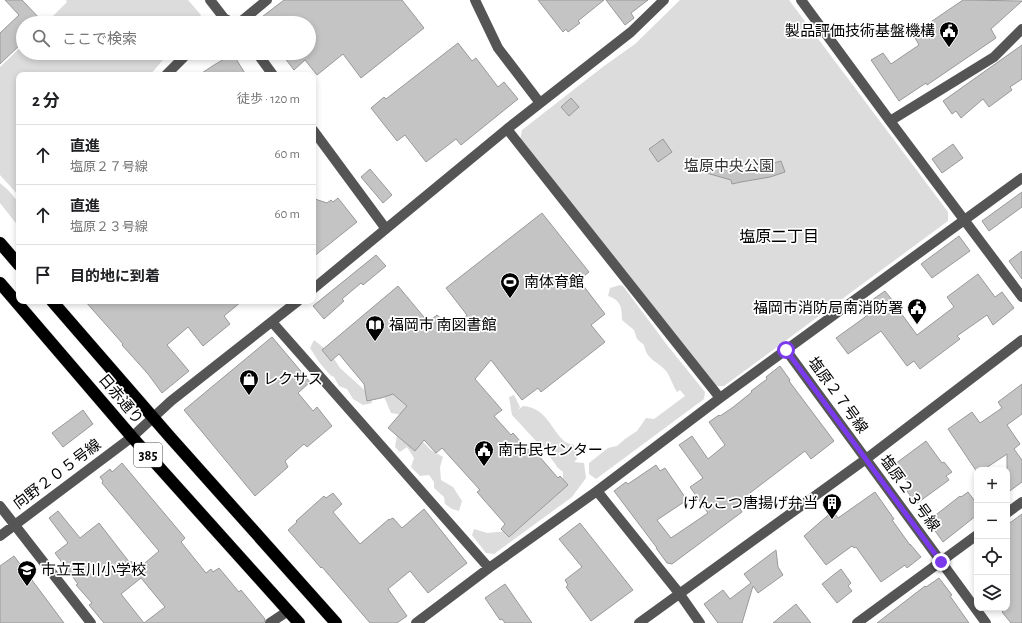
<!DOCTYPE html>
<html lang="ja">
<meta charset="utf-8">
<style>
:root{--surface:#fff;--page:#f6f6f6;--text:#202124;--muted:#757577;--line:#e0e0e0}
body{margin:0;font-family:"Alegreya Sans","Noto Sans JP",sans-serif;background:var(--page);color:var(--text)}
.controls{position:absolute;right:12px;bottom:12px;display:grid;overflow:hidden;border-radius:8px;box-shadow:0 2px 6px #0003}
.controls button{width:36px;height:36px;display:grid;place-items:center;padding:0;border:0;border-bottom:1px solid var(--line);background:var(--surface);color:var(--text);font:20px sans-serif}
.stop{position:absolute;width:12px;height:12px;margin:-9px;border:3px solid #7c3aed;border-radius:50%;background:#fff}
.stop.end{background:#7c3aed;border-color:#fff;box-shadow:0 1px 4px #0008}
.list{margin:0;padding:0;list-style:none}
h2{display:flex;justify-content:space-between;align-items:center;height:52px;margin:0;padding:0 16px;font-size:17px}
h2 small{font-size:13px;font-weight:400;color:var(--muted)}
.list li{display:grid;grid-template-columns:26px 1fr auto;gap:12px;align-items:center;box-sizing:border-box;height:60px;padding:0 16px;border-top:1px solid var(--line)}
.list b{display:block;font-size:15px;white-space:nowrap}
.list p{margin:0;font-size:13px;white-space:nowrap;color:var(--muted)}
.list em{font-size:13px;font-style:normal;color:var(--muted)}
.icon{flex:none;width:22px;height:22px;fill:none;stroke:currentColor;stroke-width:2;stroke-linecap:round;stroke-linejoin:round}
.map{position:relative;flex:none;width:1022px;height:623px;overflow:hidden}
.search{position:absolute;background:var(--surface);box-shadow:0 2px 6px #0003;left:16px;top:16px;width:300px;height:44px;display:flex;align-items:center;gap:10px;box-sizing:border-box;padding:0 14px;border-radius:22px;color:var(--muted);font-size:15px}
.panel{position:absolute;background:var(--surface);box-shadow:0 2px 6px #0003;left:16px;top:72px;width:300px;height:232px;border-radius:8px}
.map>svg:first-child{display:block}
.green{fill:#dcdcdc}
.building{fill:#c4c4c4;stroke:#999;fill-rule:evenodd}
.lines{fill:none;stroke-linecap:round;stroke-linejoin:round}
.highway-casing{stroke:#dbdbdb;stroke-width:13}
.minor{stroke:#555;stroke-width:10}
.highway{stroke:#000;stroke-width:12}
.route{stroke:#7c3aed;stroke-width:5}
.labels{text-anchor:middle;stroke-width:3.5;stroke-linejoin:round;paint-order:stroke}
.shield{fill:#fff;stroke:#4c4c4c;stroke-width:1}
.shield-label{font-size:14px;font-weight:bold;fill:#000}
.poi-label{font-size:15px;fill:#000;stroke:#fff;text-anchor:start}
.park-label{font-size:15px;fill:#333;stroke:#fff}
.street-label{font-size:15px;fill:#000;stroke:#fff}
.neighbourhood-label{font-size:16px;fill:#000;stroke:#fff}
</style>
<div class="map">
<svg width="1022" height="623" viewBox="0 0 1022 623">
<rect width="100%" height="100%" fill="#fff"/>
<!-- green -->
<path class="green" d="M66,0H188L201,15L195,23H46L67,2Z
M680,0H789L948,212V221L724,386H716L520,140L522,130L604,66L635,44Z
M23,45V53H169L150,75H19V196L0,175V67Z
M0,183L9,191L19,203V227L0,203Z
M620,285L623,286L667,345L705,392L704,399L596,479L589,474V463L608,448L617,446L625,439L637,431L646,418L654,419L685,396L680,390L677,392C673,386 670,376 666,371C658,361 647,361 644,345L637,339L634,330L622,320C622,308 621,300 608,296L610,288Z
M314,340L331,354L340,368L370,395L372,403L363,405L353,399L347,389L339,386L334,377L330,375L319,362L310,348Z
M390,385L420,402L403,415L391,413L382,392Z
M514,395L520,407L518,410L523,406C546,408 549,426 563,440C565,443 571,444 574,445L577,459L574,462L584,463L586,478L572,497L494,554L486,553L472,535L474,529L487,533L507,531L563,480V472L558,468L548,454L512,415L509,397Z
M397,435L420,439L431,450L443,457L440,467L441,480L453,487L462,501L459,511L452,509L445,504L444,497L434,488V482L429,475L420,476L411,467L414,458L407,447L400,452L395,447Z"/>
<!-- building -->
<path class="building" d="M5,0H22L44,23H23V42L0,64V33L19,15Z
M284,0H402L424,28L361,78L343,54L317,75L305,60L294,70L281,53H309V23H254Z
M538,0H604L578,21L580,23L568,32L566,29L563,32Z
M606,0H648L631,13L634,18L625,25Z
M963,0L1022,1L991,29L996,38L927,85L926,83L899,101L871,60L883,53L891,64L919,45L913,34Z
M458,43L472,61L476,58L498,87L504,82L518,99L461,145L456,139L426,162L405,135L397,141L371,108L384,97L386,99Z
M1022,45V79L1010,87L1012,90L989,107L983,99L961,118L956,111L952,114L943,101Z
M233,54L246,75H199L214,65Z
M571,98L579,107L569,116L561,107Z
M663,139L672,152L658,162L649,149Z
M953,144L963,158L942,173L932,159Z
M781,161L785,172L770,177L741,182L732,184L731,180L703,172L707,162L741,172Z
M370,169L392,195L383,203L361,177Z
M1022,192V207L989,231L982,221Z
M338,198L357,222L313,257V213L315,211V199L327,203L331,200L333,202Z
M542,213L589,272L579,280L605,314L591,325L605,342L541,392L538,388L522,400L491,360L475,379L502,410L494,416L511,435L513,433L528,450L531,447L558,478L560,476L568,485L509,537L501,529L505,524L477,492L480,490L442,448L436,453L424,440L415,451L388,428L407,406L393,394L381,398L367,401L364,384L339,354L331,361L322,350L398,286L428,322L437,315L451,328L467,315L446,288Z
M959,236L970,251L932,278L921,264Z
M1022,251V279L1009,261Z
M376,255L386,266L363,285L361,283L342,299L344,301L324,319L313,306Z
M978,274L995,297L1002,292L1014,308L993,325L987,315L957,336L960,339L920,369L914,361L907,366L881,331L848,354L836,338L868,315L862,307L885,291L893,301H892L917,335L954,307L947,297Z
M85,301H242L224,316L230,324L203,346L188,327L167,345L189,371L162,393L148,374L122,345L123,344Z
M272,337L310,382L298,393L313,411L317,407L332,426L307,447L304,444L285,461L288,467L255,496L184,410Z
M780,366L790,380L789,381L834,441L811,459L805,451L750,493L753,497L739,507L742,512L672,564L667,563L656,548H657L614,491L626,482L628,484L656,465L660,471L665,468L687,500L657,520L671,538L708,513L690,487L703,478L679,445L692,436L708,459L725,445L709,422L719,415L720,416L732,408L752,392L751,391L767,379L766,377Z
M1022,384V414L1007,425L1020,444L1014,449L1022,460V482L1007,493V454L983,470H977V472L948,429L972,412L980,423L1002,408L998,402Z
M83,410L93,424L63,447L52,433Z
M926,441L942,463L944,462L952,472L946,476L949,480L916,504L907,491L911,487L895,464Z
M122,463L185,538L181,542L206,573L211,569L213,572L219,568L239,592L241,590L265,619L264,623H104L89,605L92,603L76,585L78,584L55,553L68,543L49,518L58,511L80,538L99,523L130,563L131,561L138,569L159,551L102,483L103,481L100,477L110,469L112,472ZM141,578L165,607L144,623L121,594Z
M875,492L894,519L892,520L910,545V544L921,557L907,568L905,565L881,582L856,547L854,548L852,546L826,565L804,536L833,511L838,518Z
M968,492L977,504V515L943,542L928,521L960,496L961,497Z
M333,493L342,504L333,512L360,544L389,519V520L393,518L402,528L424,509L467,563L428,593L410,571L388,589L407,616L397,623H370L322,567L321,568L288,530L297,522L296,521L324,496L326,498Z
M1022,514V623H1011L1002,612L1007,608V525Z
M580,523L633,590L591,621L566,587L568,585L565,580L582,567L559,539Z
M776,550L778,567L783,575L758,593L753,586L742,623H718L704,604L723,590L730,599L751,583L744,574Z
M14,556L64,623H0V566Z
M841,569L851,583L848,586L852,591L837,603L822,584Z
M939,578L952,595L950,596L969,623H877L925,586L926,587Z
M505,584L532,623H505L502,619L500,620L485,598Z
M796,604L811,623H773Z"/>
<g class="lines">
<!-- highway casing -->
<g class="highway-casing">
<path id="highway" d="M0,243L19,265
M0,283L132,437L299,623
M52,301L170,437L336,623"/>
</g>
<!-- minor -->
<path class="minor" d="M210,0L224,18L233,23
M475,0L498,48L540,103
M801,0L890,121L1022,297
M239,23L267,0
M257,53L273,75
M166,75L188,53
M890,121L994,57L1022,29
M507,129L720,398
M313,130L386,229
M313,289L507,129L631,32L664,0
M272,322L489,568
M786,350L986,623
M597,491L679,593L700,623
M0,506L91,623
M1007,513L1022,502
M0,536L132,437L171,401L298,301
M270,623L288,611
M416,623L489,568L597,491L720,398L1022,178
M639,623L866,459L1022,340
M857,623L977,535"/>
<!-- highway -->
<use href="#highway" class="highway"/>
</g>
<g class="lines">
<!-- route -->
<path class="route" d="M786,350L941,562"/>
</g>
<!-- icons -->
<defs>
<g id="civic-pin" transform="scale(1)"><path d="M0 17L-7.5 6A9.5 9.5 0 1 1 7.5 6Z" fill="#000" stroke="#fff"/><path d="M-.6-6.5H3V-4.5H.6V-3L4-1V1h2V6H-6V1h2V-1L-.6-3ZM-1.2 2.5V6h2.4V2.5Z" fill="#fff"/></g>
<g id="stadium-pin" transform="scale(1)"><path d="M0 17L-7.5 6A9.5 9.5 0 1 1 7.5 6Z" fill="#000" stroke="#fff"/><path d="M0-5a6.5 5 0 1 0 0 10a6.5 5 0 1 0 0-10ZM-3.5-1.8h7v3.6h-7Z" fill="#fff"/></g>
<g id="library-pin" transform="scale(1)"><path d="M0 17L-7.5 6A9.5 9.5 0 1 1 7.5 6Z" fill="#000" stroke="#fff"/><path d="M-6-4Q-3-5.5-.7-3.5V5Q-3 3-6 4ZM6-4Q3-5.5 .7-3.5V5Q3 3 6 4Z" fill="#fff"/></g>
<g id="shop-pin" transform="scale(1)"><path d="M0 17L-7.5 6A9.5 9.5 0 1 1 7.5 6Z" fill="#000" stroke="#fff"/><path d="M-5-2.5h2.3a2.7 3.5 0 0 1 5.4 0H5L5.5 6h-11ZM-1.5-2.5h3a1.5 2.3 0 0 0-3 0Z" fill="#fff"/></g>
<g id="building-pin" transform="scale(1)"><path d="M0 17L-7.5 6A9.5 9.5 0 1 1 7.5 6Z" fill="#000" stroke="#fff"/><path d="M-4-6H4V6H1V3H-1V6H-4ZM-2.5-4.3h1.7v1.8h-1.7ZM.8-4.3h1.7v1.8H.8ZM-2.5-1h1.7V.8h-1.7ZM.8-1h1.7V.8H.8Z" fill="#fff"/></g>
<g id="school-pin" transform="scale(1)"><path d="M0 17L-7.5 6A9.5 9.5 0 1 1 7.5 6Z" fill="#000" stroke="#fff"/><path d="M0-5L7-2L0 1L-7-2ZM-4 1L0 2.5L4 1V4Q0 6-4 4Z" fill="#fff"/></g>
</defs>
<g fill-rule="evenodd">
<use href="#civic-pin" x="949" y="31"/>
<use href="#stadium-pin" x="510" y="282"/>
<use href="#civic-pin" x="917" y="308"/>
<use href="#library-pin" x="375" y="325"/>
<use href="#shop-pin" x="249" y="379"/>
<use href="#civic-pin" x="484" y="450"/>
<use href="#building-pin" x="832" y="503"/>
<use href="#school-pin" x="27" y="570"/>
</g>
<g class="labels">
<!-- shield labels -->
<rect class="shield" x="134" y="443" width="28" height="24" rx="3"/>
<g class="shield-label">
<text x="148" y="460">385</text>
</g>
<!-- poi labels -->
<g class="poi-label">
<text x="935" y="36" text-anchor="end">製品評価技術基盤機構</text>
<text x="524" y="287">南体育館</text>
<text x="903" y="313" text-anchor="end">福岡市消防局南消防署</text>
<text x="389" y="330">福岡市 南図書館</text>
<text x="263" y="384">レクサス</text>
<text x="498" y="455">南市民センター</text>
<text x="818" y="508" text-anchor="end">げんこつ唐揚げ弁当</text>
<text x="41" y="575">市立玉川小学校</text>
</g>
<!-- park labels -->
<g class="park-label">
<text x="729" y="171">塩原中央公園</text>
</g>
<!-- street labels -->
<g class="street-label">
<text transform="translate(838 395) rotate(54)" y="5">塩原２７号線</text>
<text transform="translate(121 399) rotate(50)" y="5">日赤通り</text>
<text transform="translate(57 474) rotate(-37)" y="5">向野２０５号線</text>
<text transform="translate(910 493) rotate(54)" y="5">塩原２３号線</text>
</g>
<!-- neighbourhood labels -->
<g class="neighbourhood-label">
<text x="779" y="242">塩原二丁目</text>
</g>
</g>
</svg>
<div class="controls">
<button>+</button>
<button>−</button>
<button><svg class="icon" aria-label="locate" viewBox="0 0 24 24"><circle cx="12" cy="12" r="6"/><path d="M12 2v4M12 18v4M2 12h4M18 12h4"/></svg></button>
<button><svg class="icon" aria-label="layers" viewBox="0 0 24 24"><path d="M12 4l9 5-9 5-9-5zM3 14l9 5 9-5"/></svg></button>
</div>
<div class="stop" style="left:786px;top:350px"></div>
<div class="stop end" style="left:941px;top:562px"></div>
<div class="search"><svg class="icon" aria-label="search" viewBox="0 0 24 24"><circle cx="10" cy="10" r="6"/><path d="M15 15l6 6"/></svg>ここで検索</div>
<section class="panel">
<h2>2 分<small>徒歩 · 120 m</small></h2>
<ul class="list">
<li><svg class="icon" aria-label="ahead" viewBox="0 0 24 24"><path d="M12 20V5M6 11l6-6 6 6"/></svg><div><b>直進</b><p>塩原２７号線</p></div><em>60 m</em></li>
<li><svg class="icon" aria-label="ahead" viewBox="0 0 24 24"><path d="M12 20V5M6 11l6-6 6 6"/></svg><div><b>直進</b><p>塩原２３号線</p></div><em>60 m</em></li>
<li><svg class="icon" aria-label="arrive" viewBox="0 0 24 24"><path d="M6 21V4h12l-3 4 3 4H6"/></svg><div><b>目的地に到着</b></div></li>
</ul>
</section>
</div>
